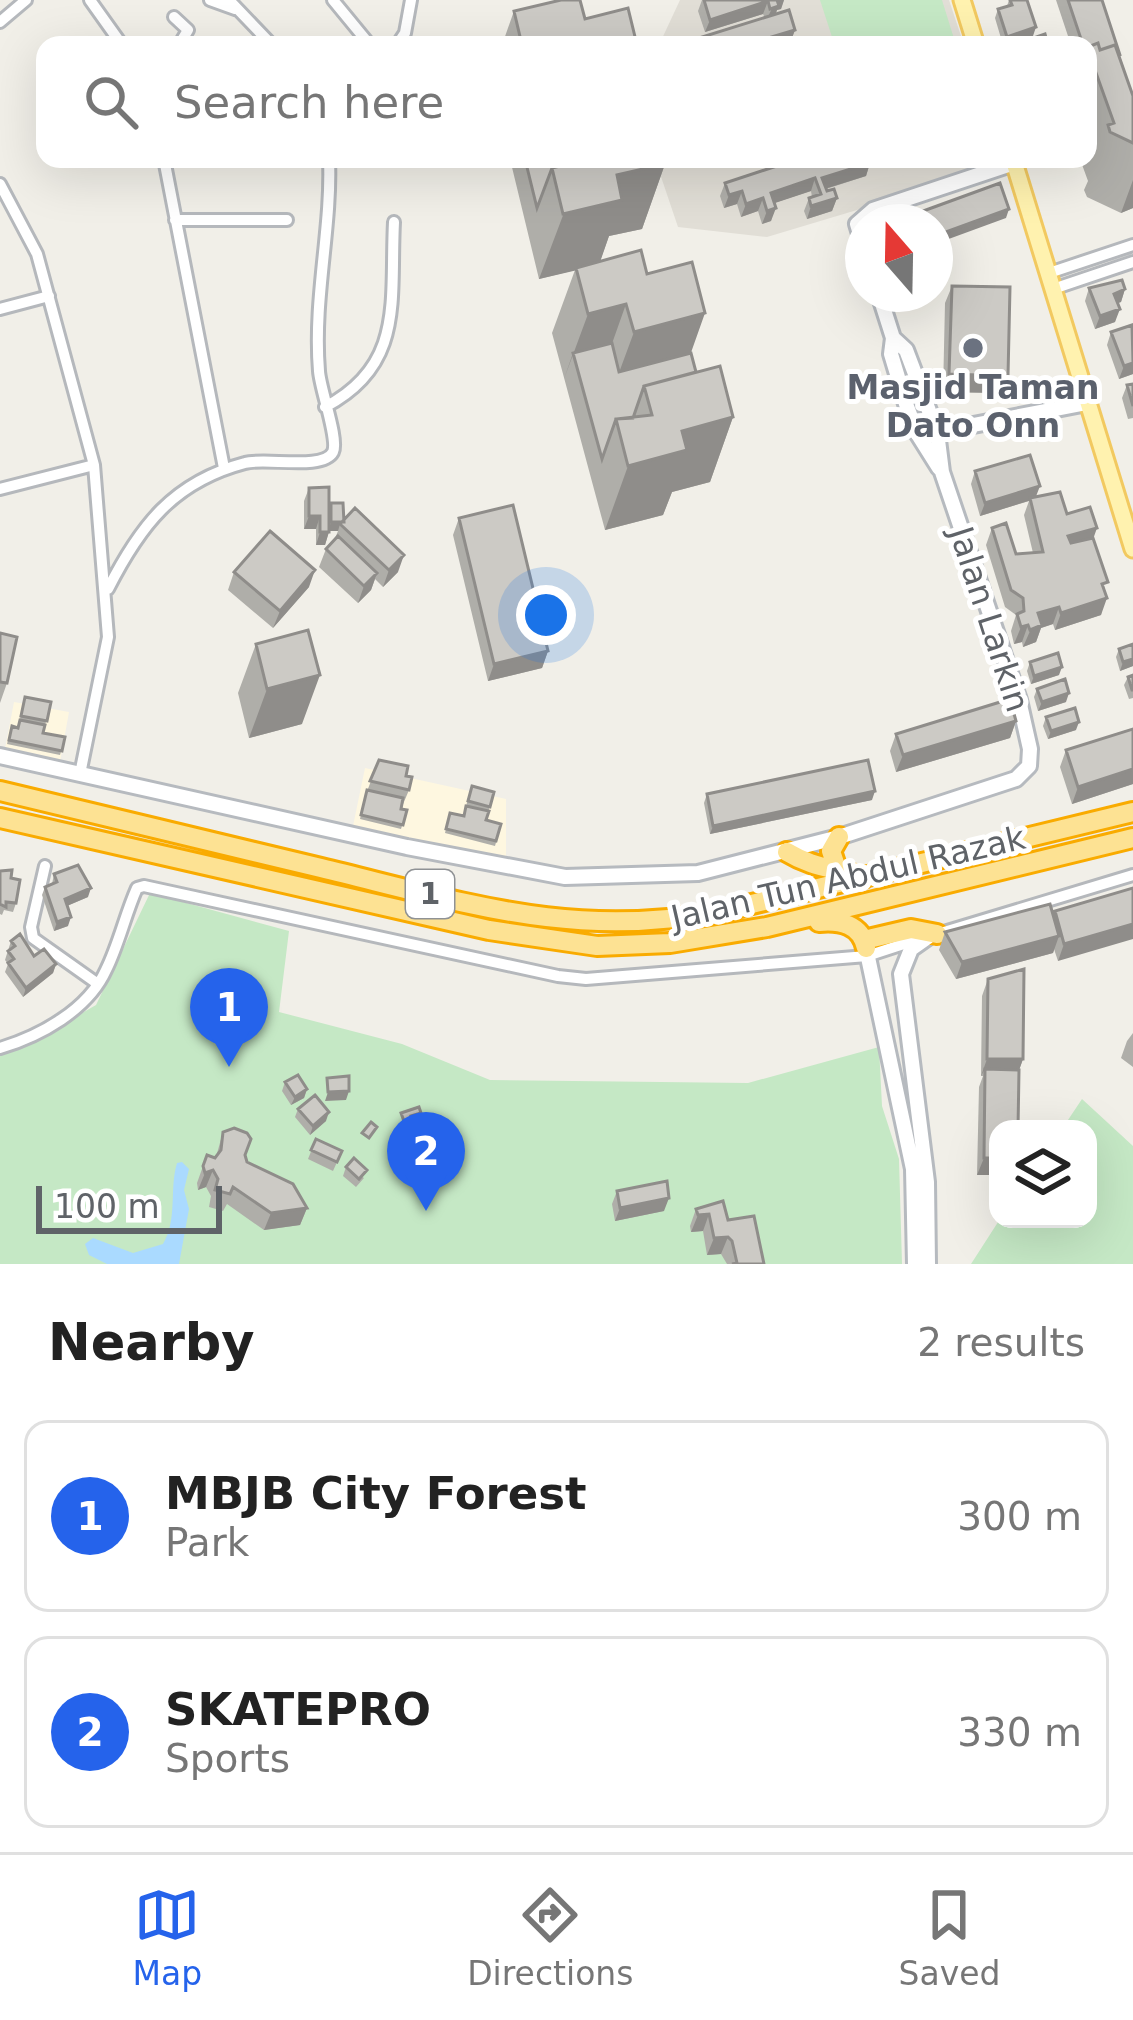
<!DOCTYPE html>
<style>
:root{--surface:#fff;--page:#f6f6f6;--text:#222;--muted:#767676;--line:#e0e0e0;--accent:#2563eb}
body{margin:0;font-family:"DejaVu Sans",sans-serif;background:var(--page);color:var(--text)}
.controls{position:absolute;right:36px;bottom:36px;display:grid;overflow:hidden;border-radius:24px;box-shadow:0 12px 48px #0002}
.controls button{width:108px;height:108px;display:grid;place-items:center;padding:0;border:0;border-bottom:3px solid var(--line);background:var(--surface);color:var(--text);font:60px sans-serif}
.compass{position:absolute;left:845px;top:204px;width:108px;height:108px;border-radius:50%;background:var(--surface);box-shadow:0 12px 48px #0002;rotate:340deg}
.scale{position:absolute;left:36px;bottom:30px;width:186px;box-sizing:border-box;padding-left:12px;border:6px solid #5f6368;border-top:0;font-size:33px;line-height:42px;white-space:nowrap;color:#5f6368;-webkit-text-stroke:9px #fff;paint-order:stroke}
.you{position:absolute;left:546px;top:615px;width:42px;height:42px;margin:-30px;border:9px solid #fff;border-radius:50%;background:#1a73e8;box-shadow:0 0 0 18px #1a73e833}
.badge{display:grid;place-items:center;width:78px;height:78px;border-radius:50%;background:var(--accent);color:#fff;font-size:39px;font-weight:700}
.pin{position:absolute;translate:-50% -99px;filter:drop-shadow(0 3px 6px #0008)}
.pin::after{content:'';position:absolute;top:63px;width:42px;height:36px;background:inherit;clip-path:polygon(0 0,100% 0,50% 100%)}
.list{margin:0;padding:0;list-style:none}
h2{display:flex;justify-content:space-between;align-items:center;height:156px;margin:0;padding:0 48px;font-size:51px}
h2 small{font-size:39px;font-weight:400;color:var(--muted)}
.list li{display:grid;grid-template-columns:78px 1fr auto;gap:36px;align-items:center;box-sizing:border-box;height:192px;margin:0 24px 24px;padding:0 24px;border:3px solid var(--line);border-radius:24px}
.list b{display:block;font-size:45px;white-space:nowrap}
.list p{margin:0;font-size:39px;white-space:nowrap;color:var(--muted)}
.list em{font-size:39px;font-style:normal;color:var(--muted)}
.icon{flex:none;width:66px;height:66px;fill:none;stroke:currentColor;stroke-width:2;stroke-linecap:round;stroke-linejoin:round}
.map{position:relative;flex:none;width:1133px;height:1264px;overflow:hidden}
.search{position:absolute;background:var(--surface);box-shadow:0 12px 48px #0002;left:36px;right:36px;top:36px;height:132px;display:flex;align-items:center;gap:30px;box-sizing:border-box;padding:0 42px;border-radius:24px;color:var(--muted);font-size:45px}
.sheet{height:588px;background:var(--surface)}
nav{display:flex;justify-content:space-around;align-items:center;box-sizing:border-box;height:168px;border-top:3px solid var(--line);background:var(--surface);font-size:33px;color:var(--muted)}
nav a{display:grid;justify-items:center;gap:6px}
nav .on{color:var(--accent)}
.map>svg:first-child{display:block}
.commercial{fill:#fef7e0}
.education{fill:#e1ded6}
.green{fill:#c5e8c5}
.water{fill:#aadaff}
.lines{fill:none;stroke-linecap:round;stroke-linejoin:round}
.street-casing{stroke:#b5b8bc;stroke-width:16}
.secondary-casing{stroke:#b6babf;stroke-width:20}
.primary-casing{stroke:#f2c960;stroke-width:21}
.highway-casing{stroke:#f9ab00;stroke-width:24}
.street{stroke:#fff;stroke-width:10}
.secondary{stroke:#fff;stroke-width:14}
.primary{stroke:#fff2af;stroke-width:15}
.highway{stroke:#fde293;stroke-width:18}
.wall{fill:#afaea9}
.shaded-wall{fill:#8f8d8a}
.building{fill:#cccac5;stroke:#8f8d8a;stroke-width:3}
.worship-dot{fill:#6b7280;stroke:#fff;stroke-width:4.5}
.labels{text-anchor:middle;stroke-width:10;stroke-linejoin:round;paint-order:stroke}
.shield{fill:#fff;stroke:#8f9295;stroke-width:3}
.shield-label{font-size:30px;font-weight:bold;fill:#5f6368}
.worship-label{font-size:33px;font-weight:bold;fill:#5b616d;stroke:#fff}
.street-label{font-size:33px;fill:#5f6368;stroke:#fff}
</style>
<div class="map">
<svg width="1133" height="1264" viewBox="0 0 1133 1264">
<rect width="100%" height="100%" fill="#f1efe8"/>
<!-- commercial -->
<path class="commercial" d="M14,702L69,712L60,762L5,749Z
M365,768L506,799V858L353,826Z"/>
<!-- education -->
<path class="education" d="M680,0H949L964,45H659Z
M655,159H998L857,210L767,237L678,227Z"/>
<!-- green -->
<path class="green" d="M820,0H942L956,45H818L833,40Z
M150,893L289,931L279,1012L402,1044L490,1080L748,1083L879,1047L882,1106L899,1159L902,1264H0V1054L42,1036L96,1005Z
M1082,1099L1133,1146V1264H971L1000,1219H1088V1129H1062Z"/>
<!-- water -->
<path class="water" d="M182,1162L189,1169L184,1190L189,1209L179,1264H107L89,1255L85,1244L93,1238L133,1253L163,1244C178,1219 169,1189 177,1163Z"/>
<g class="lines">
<!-- street casing -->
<g class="street-casing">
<path id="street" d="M90,0L122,45
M210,0L235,9
M229,0L272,45
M333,0L370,45
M174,17L188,30L179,45
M0,22L26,0
M397,45L405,33L411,0
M164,159L224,468
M0,184L37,254L94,465L108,637L80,774
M175,220H287
M1049,273L1133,245
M1053,289L1133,262
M0,309L49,296
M325,407C405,365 390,300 394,222
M0,489L94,465
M108,589C140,526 173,482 245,463C265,457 323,471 333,452C339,439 320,389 319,371C313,298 332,228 329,159
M45,866L31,927L33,938L98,984
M934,935L1133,875
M0,1048C40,1036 88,1010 106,970C119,944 125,915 137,888L144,886L558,976L586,979L867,956L916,940"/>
</g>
<!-- secondary casing -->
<g class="secondary-casing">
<path id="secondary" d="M863,244L857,224L873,210L1014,163
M879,294L893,338L891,354L906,404L917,433L939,468
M937,432L1087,403
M0,756L407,847L565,877L698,873L839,837L1016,779L1029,766L1030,749L1019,700L942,472L937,432L906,350L893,338
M866,948L913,1169L915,1264
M928,1264L927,1182L901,974L911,949L928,937"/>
</g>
<!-- primary casing -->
<g class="primary-casing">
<path id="primary" d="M962,0L976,45
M1013,159L1133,549"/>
</g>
<!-- highway casing -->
<g class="highway-casing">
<path id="highway" d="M0,791C107,817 214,842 321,868C466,903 577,941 727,910L1133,812
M0,818L489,930L597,946L670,943L767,927L1133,838
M787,852C815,869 835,867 864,878
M837,869L831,851L839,837
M819,922C840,920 861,924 866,948
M864,940L911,929L937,934"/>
</g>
<!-- street -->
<use href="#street" class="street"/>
<!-- secondary -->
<use href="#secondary" class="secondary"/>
<!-- primary -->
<use href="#primary" class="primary"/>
<!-- highway -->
<use href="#highway" class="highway"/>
</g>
<!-- wall -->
<path class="wall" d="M702,0H784L781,9L777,10L775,15L795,30L790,43L782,45H685L686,42L765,18L763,14L705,32L698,11Z
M1009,0H1027L1033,36L1003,45L995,18L998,9L1007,6Z
M1056,0H1102L1133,96V208L1121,213L1087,197L1084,190L1088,181L1080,159H1088V45H1071Z
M514,11L585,19L637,45H502Z
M510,159H664L665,164L642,229L609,236L600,261L647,274L691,353L696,372L733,417L710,482L672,492L663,515L605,530L552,333L575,270L539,279Z
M769,159H869L870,163L866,176L826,189L837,198L832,211L807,219L804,211L809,198L812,197L811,191L774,203L771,221L762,224L758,211L741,217L737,204L724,208L720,196L725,183L772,168Z
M952,286L1008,376L1001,393L943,392L945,303Z
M1089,288L1125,289L1121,302L1118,303L1115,322L1095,329L1085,301Z
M1133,326V374L1119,379L1107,345L1111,332Z
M1133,384V418L1128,419L1122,398L1127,385Z
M975,471L1036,497L1067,514L1093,539L1105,590L1101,615L1055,630L1053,624L1041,628L1036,642L1023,647L1022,642L1014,644L1011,631L1016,615L1005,607L986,545L992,528L1016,554L1033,553L1024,515L1029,501L980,516L971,484Z
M309,488L398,572L383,587L375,579L371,590L358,603L319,567L326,549L334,541L338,531H329L325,545H316V529H304V501Z
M459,518L548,651L542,668L488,681L453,535Z
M234,572L309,587L273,628L228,590Z
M0,633L7,683L0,703Z
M256,644L302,724L249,738L238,693Z
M1133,644V666L1120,671L1116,657L1119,649Z
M1030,662L1059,675L1031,684L1027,671Z
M1133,675V698L1129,699L1124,685L1128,677Z
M1037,689L1066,702L1038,711L1034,697Z
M25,697L51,702L43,733L65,737L60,755L7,744L12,726L18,728Z
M1046,717L1076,730L1048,739L1043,726Z
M1016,721L1010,738L896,772L890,751L896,734Z
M1133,729V784L1072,804L1060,767L1066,750Z
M379,760L406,776L409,790L401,809L407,810L401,829L360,819L366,794Z
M472,786L494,792L486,820L501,824L495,846L445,833L450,813L463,816Z
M707,794L872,800L710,834L704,803Z
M0,871L11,878L16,903L13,912L4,910L2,915L0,914Z
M54,874L88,897L67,906L68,926L54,931L42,895L45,887L52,884Z
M1133,888L1058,961L1054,949L1053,953L956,979L939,950L945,932L1053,916L1055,911Z
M11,941L34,956L56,964L53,973L23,997L5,972L8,964L5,960Z
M988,979L1023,1059L998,1129V1175H977L979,1087L983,1076H981L982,996Z
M1133,1033V1067L1121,1058L1127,1041Z
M285,1082L307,1089L304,1098L291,1105L282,1091Z
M298,1109L326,1121L310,1135L295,1117Z
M223,1132L245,1155L247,1162L307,1208L300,1225L264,1230L227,1204L223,1211L209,1207L211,1196L206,1187L198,1190L197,1183L207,1155L216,1157Z
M316,1139L342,1151L333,1171L308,1159Z
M346,1167L364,1178L356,1187L343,1176Z
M617,1191L664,1211L615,1221L612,1204Z
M696,1209L728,1220L764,1264H727L721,1254L707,1255L703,1231L691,1232L690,1226Z"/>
<!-- shaded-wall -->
<path class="shaded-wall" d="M776,0H784L781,9L777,10L774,19L766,21Z
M768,1L763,14L705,32L710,20Z
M1036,27L1033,36L1004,45L1007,37Z
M795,30L790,43L782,45H745Z
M870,163L866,176L818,191L822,178Z
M665,164L642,229L609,236L599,265L539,279L582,165Z
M815,178L811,191L766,206L771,193Z
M1133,180V208L1121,213Z
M742,191L737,204L724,208L729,195Z
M763,198L758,211L741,217L746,204Z
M837,198L832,211L807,219L811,206Z
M776,208L771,221L762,224L767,211Z
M1009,209L1006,218L935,244V236Z
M1125,289L1121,302L1109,306L1114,294Z
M626,304L603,369L573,353L564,379L588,314Z
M1120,309L1115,322L1095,329L1100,316Z
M705,313L682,378L610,397L634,332Z
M1133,363V374L1119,379L1124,366Z
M949,374L1008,376L1001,393L943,392Z
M733,417L710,482L672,492L663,515L605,530L628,466L650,420Z
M1040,486L1035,499L980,516L985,503Z
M309,516H320L316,529H304Z
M331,522H344L340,524L338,531H328Z
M1097,528L1091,545L1062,553L1068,536Z
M320,532H329L325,545H316Z
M404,555L398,572L383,587L389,570Z
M315,570L309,587L273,628L280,611Z
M377,573L371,590L358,603L364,586Z
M1107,598L1101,615L1055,630L1061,613Z
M1059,607L1053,624L1041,628L1036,642L1023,647L1038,613Z
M1028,625L1022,642L1014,644L1021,627Z
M548,651L542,668L488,681L494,664Z
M1133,659V666L1120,671L1123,662Z
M1062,667L1059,675L1031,684L1034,676Z
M320,675L302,724L249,738L267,689Z
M1069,693L1066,702L1038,711L1042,702Z
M1016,721L1010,738L896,772L903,755Z
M1079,722L1076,730L1048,739L1051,731Z
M1133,769V784L1072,804L1078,787Z
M875,791L872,800L710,834L713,826Z
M91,888L88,897L62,908L65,899Z
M71,917L68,926L54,931L57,922Z
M1133,924V939L1058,961L1064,944Z
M1059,936L1053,953L956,979L962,962Z
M56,964L53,973L23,997L26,988Z
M987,1059H1023L1017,1076L985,1069L981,1076Z
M307,1089L304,1098L291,1105L295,1097Z
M349,1091L346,1100L325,1101L328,1092Z
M329,1112L326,1121L310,1135L313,1126Z
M984,1158H998V1175H977Z
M213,1170L206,1187L198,1190L205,1173Z
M669,1198L664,1211L615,1221L620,1208Z
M307,1208L300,1225L264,1230L271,1213Z
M709,1214L703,1231L691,1232L698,1215Z
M728,1237L721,1254L707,1255L714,1238Z"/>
<!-- building -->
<path class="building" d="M561,0H580L585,19L628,8L637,45H522L514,11Z
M704,0H777L779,6L770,9L768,1L710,20Z
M1010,0H1027L1036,27L1007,37L998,9L1012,5Z
M1068,0H1102L1120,55L1119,56L1115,45L1100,50L1098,43L1088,47V45H1083Z
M789,10L795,30L745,45H687L686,42Z
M1045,34L1048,45H1013Z
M815,38L817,45H793Z
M1098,43L1100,50L1115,45L1133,96V143L1110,132L1108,125L1114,123L1090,56L1088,57V47Z
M525,159H566L564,165L552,168L537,208Z
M583,159H664L665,164L617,175L622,200L563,214L552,168L583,160Z
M798,159H869L870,163L822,178L827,191L834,189L837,198L811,206L809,198L821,194L815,178L771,193L776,208L767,211L763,198L746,204L742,191L729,195L725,183Z
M1000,183L1009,209L935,236V222H893Z
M641,250L647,274L692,262L705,313L634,332L626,304L588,314L576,268Z
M1122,280L1125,289L1114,294L1120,309L1100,316L1089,288Z
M952,286L1010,287L1008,376L949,374Z
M1132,325L1133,363L1124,366L1111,332Z
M612,343L619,372L691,353L696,372L644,386L633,418L616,419L602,459L573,353Z
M720,366L733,417L682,431L687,450L628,466L616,419L652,415L644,386Z
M1133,384V406L1127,385Z
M1030,455L1040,486L985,503L975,471Z
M329,487V532H320V516H309V488Z
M1060,492L1067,514L1090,507L1097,528L1068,536L1071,543L1093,538L1108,582L1102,584L1107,598L1061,613L1059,607L1038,613L1042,625L1030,630L1028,625L1021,627L1017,614L1024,611L1023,598L1011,590L992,528L1006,523L1016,554L1043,552L1030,498Z
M331,503H343L344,522H331Z
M513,505L548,651L494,664L459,518Z
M355,508L404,555L389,570L340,524Z
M270,531L315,570L280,611L234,572Z
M338,536L377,573L364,586L326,549Z
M308,630L320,675L267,689L256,644Z
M0,633L17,637L7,683L0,682Z
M1133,644V659L1123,662L1119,649Z
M1058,653L1062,667L1034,676L1030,662Z
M1133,675V690H1132L1128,677Z
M1065,679L1069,693L1042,702L1037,689Z
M25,697L51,702L47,721L21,716Z
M1010,699L1016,721L903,755L896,734Z
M1075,708L1079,722L1051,731L1046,717Z
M20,720L45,725L43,733L65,737L62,751L9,740L12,726L18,728Z
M1133,729V769L1078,787L1066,750Z
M379,760L408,766L406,776L412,777L409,790L370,781Z
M868,760L875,791L713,826L707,794Z
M472,786L494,792L490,807L468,801Z
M367,790L403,798L401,809L407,810L403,825L361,815Z
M466,806L489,811L486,820L501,824L496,841L446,829L450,813L464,816Z
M78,865L91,888L65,899L71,917L57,922L45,887L57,882L54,874Z
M12,870L11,878L20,880L16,903L6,902V907L0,904V871Z
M1133,888V924L1064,944L1055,911Z
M1050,904L1059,936L962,962L945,932Z
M20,934L34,956L44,949L56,964L26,988L8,963L14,959L8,951L15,946L11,941Z
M1024,969L1023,1059H987L988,979Z
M985,1069L1019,1070L1018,1129H998V1158H984Z
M298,1075L307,1089L295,1097L285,1082Z
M349,1076V1091L328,1092L327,1078Z
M315,1095L329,1112L313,1126L298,1109Z
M419,1107L421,1113L411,1116L413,1121L405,1124L401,1113Z
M371,1122L377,1127L369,1138L362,1133Z
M234,1128L247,1133L251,1139L245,1155L247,1162L293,1184L307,1208L271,1213L233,1187L230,1194L215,1190L218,1179L213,1170L205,1173L203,1166L207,1155L215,1158L221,1150L223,1132Z
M316,1139L342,1151L337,1162L311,1150Z
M354,1158L367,1170L359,1179L346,1167Z
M667,1181L669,1198L620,1208L617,1191Z
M723,1201L728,1220L754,1216L764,1264H732L737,1263L732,1241L728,1237L714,1238L709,1214L698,1215L696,1209Z"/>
<!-- markers -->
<circle class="worship-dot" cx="973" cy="348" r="12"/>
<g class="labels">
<!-- shield labels -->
<rect class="shield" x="406" y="870" width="48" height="48" rx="9"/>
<g class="shield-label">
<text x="430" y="904">1</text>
</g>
<!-- worship labels -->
<g class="worship-label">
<text x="973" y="399">Masjid Taman<tspan x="973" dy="38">Dato Onn</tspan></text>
</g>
<!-- street labels -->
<g class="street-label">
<text transform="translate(990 619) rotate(72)" y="12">Jalan Larkin</text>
<text transform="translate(848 877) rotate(-13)" y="12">Jalan Tun Abdul Razak</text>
</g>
</g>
</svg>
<div class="controls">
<button><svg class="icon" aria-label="layers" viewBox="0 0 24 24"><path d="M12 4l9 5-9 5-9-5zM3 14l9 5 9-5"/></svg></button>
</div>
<svg class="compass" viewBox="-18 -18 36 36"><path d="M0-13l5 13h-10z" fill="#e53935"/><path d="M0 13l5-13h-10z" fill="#767676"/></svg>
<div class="scale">100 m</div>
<div class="you"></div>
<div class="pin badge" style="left:229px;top:1067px">1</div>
<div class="pin badge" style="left:426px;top:1211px">2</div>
<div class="search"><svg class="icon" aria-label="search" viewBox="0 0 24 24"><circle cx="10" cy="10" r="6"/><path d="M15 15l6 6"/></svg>Search here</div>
</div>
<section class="sheet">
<h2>Nearby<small>2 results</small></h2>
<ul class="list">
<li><span class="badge">1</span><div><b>MBJB City Forest</b><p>Park</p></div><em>300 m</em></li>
<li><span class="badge">2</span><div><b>SKATEPRO</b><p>Sports</p></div><em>330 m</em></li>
</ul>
</section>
<nav>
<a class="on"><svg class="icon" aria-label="map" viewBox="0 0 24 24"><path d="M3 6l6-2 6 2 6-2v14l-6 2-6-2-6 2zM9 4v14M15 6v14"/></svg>Map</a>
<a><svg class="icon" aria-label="directions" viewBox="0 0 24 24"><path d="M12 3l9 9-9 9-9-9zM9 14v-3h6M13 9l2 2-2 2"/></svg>Directions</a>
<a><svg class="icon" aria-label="saved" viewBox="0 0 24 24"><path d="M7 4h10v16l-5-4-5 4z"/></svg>Saved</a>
</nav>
